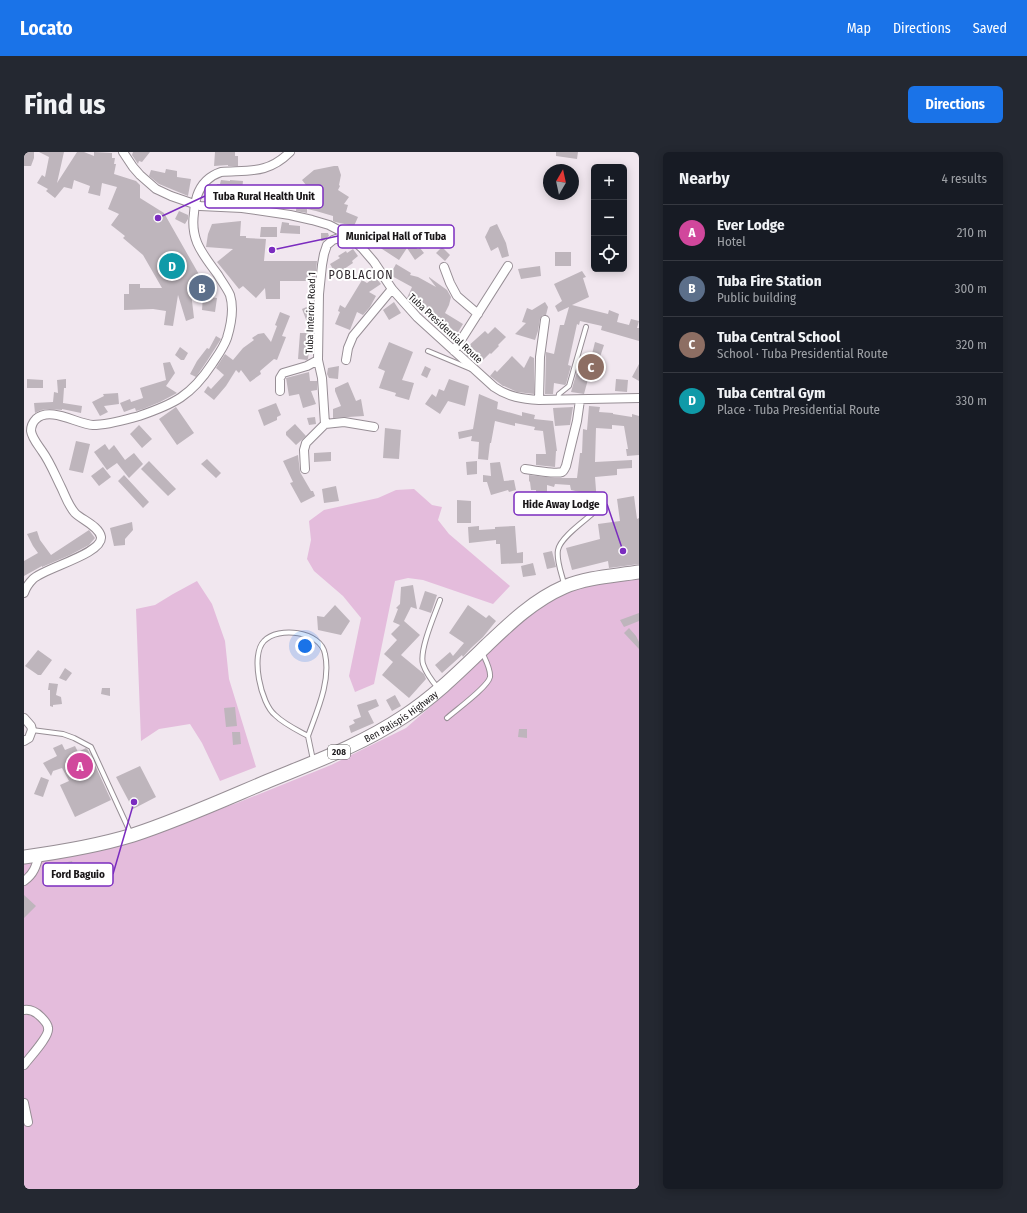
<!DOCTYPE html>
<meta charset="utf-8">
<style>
:root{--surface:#171b24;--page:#242831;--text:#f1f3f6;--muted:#9ea1a6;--line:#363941;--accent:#1a73e8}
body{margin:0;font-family:"Fira Sans Condensed",sans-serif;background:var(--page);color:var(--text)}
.controls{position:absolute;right:12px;top:12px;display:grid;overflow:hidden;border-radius:6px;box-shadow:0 2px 10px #0003}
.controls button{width:36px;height:36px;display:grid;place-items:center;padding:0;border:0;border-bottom:1px solid var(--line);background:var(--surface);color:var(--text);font:20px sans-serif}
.compass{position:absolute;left:519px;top:12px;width:36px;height:36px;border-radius:50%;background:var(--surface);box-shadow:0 2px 10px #0003;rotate:9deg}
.you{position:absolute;left:281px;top:494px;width:14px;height:14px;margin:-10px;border:3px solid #fff;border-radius:50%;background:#1a73e8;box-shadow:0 0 0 6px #1a73e833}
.badge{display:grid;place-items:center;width:26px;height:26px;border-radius:50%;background:var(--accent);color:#fff;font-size:13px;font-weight:700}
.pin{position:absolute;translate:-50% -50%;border:2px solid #fff;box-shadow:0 1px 4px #0006}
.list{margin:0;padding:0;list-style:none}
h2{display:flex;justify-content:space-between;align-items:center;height:52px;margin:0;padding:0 16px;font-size:17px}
h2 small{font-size:13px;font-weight:400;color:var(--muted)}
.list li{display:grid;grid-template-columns:26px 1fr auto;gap:12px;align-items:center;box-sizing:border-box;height:56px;padding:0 16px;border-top:1px solid var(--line)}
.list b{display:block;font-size:15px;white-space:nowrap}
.list p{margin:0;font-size:13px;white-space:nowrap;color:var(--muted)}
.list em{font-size:13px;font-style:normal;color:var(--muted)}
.icon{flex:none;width:22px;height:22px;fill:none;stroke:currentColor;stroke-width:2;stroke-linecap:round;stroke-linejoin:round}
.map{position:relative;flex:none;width:615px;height:1037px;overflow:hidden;border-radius:6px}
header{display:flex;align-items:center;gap:24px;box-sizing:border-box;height:56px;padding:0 20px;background:var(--accent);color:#fff}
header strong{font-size:19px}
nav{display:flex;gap:22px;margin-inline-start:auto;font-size:14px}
.intro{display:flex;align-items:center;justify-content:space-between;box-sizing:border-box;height:96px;padding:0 24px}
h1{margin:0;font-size:28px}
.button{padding:10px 18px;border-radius:6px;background:var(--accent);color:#fff;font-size:14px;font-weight:700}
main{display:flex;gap:24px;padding:0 24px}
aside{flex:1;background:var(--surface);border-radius:6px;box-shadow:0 2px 10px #0003}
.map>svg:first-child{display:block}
.green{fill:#e4bcdc}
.building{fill:#beb5bc}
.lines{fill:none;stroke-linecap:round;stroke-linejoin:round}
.service-casing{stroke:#978e95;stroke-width:6}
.minor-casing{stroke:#978e95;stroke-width:10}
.primary-casing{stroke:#978e95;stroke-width:15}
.service{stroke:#fff;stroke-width:4}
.minor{stroke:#fff;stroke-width:8}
.primary{stroke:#fff;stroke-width:13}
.labels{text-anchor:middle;stroke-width:4;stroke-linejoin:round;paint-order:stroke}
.shield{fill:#fff;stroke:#5e5c5d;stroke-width:1}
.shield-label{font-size:9px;font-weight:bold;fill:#191618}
.street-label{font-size:10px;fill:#191618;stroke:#fff}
.quarter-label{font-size:12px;letter-spacing:1px;fill:#2e262c;stroke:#fff}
.leader{fill:none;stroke:#7b2cbf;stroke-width:1.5}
.callout-dot{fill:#7b2cbf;stroke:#fff;stroke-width:1.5}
.callout{fill:#fff;stroke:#7b2cbf;stroke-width:1.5}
.callout-label{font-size:11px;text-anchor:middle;font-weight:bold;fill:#191618}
</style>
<header>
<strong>Locato</strong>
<nav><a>Map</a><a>Directions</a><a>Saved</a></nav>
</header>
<div class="intro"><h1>Find us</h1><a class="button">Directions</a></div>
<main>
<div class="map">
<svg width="615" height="1037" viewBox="0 0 615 1037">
<rect width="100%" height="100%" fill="#f1e7ef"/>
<!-- green -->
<path class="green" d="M390,337L408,353L418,355L414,368L425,382L486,434L469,452L399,428L384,426L371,429L350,532L331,540L325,524L337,466L319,444L290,419L283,407L287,388L285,369L300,358L354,346L372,338Z
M615,424V1037H0V708L169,666L213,651L307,613L382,576L437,528L492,474L524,451L554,435Z
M173,429L188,452L201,489L205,527L232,615L196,629L178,591L166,572L135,577L117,589L112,457L131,453L149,442Z"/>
<!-- building -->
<path class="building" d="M0,0H10V6L7,14H0Z
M15,0H40L33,31L53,0H60L70,4V0L88,1V6H91L90,12H92L90,22L112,29L116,33V46L140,61L177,126L166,132L170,166L162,169L154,143L149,174L140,173L142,159L129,157L100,158V142H105V132H116V136H138L119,103L99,86L101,84L87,73L95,62L84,57L93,35L78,31L76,44L64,41L66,34L50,28L48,37L40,35L31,46L22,39L24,37L13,31L18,23L21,25L25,5Z
M109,0H126L118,10L115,9L114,12L108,3Z
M191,0H211V4H214V14H204V13L190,14Z
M532,0H554L553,7L532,4Z
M310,14H314L317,23L315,33L316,34L314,38L325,45L320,52L324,53L322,60L334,65L330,74L311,70L309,69V64L292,59L283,57V61L272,59L273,46L293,47L278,28L290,18Z
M142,17L153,19V25L167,27L164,44L135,32L125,24L127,18L141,21Z
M197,28L206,29V28L219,29L218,39L225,40L224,51L190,48L193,32H196Z
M155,59L164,63V67L161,72L151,67Z
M217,69L216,84H222V86L242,87L240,109H293L291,129H256V147H242L241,136L232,146L219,134L215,137L193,110L209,97L182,95L184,82L188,72Z
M258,70L265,71V73L276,74V82L256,81Z
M473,72L482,91L485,104L478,106L474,95L467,99L461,85L466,75Z
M237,75H253V85H236Z
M366,79L394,97L396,96L400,101L391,108L383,96L375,108L355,95Z
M297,81H304L305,84L299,89H297Z
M418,95L426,103L421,109L412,101Z
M329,97L334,104L328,109L329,111L320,117L323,122L315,127L306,112L316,106L314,104L322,99L323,101Z
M531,100H547V114H531Z
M372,112L387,121L386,123L394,125L412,135L405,126V125L423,138L427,145L425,153L421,161L439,172L431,185L419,177L396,159L398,155L388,151L383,146L388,135L366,123Z
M516,114L517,124L497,127L494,117Z
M558,119L562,125L559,126L565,145L548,153L584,162L585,158L595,162L593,170L605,173L607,167L615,169L613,176H615V189L577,178L578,174L556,169L555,173L553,172L544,213L547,214L542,232L541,233L530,231L529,242H521L522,200L530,202L536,173H540L545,155L534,160L531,154L538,149L530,132Z
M351,125L357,132L345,140L352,144L346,155L339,163L333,160L326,178L311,172L316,160L314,159L316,153L321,156L338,128L343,131Z
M179,144L193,146L191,160L178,158Z
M370,150L377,161L365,168L359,158Z
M521,150L524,155L522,163H519L516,167L514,179L511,188L491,182L502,171L498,170L503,156L508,158Z
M287,153L289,157V176L286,178L278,157Z
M256,160L266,164L258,184L262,185L253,208L250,207L236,219L237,222L226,230L217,218L215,221L212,218L202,234L190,248L180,240L184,234L187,237L200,223L192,216L201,202L209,208L219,196L230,188L228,186L234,182L240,181L247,190L253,174L251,173Z
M471,175L482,185L474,193L475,194L467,202L466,201L454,213L442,203L445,200L442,196L461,179L464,182Z
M276,181H287L284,207L283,208L274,207Z
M192,184L197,187L183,209L172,225L166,222L173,209L183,196L185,197Z
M365,190L389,200L378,228L390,231L385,248L371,244L372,241L355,236L361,219L354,216Z
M571,190L580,193L575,208L567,206Z
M156,195L164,201L160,208H157L151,203Z
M488,204L500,216L506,204L510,206V242L493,240L480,234H479L466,224L471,218L473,220Z
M146,210L151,221L142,234L153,241L136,250L119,257L112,259L111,256L100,260L96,251L106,247L107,250L119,246L116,236L142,228L139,211Z
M615,212V229L608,225Z
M315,214L314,227L305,226L303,222L304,216Z
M401,214L407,217L403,226L397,223Z
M554,216L566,220L560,242L547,240Z
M285,220L286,229H293V238L287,239L292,252L279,256L275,242L265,244L262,226Z
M3,227L19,228V236H3Z
M42,227V236H40L39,251L58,254L57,261L38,257V258L25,257L17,258L11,261L10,251L29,250L30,240L34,241L33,228Z
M425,227L445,234L441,254L424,249L416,262L401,252L408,242L412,245L415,237L420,239Z
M592,227L604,228L603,240L591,239Z
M324,230L332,249L337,247L340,264L309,266V257L317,254L311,239V236Z
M94,241L95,252L80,254L84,260L76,264L68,250L80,244L79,242Z
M455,242L474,250L473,257L498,264V260L511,263L510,267L529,269L533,299H532L531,315L512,313V302H522L519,279L510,278L511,275L491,271V274L471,269L467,291H466L464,308L454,307L455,290L447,289L448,284L435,287L434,280L449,277Z
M252,251L257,263L253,265V268L240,274L234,258Z
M565,254L576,255L575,260L589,261V262L608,265V262L615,264V303L603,304L602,297H604L600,274L588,273V277L572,276L571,310L608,308V316L593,317V323L571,325L573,351H562V344L569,343L547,338L546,333L531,332L530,335L523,333V349L538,347L539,354L523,356V358H513L514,342H512V338H507L506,330L505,329V323L531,326H553L556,301H558L559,277L563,278Z
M152,255L170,281L153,293L135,267Z
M549,255L546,273L531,274L529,256Z
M291,265L292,272L285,273L283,266Z
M271,272L282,284L272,293L262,283V280Z
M115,273L128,287L118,296L106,282Z
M361,276L377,278L375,307L359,306Z
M52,289L66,292L59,321L45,318Z
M81,292L85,298L90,293L101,308L110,301L119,312L105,326L93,311L83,318L70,300Z
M307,300V309L290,310V301Z
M274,303L276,320L287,339H289L291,344L277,351L266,331L269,330L259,309Z
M183,307L197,321L192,326L177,312Z
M125,309L152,337L144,344L117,317Z
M453,309V322L443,323L442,310Z
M476,310L480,329L490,328L492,338L485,340L484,338L467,343L463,330H459V323L467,324L466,311Z
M79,315L87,325L75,334L67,324Z
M100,323L125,350L119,356L94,329Z
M312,334L315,349L300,351L298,337Z
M610,344L613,367L615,366V412L585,416L584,409L548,418L542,396L576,387L574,372L596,369L593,347Z
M433,348L447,349V371H433Z
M108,370L109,378L101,387V393L90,394L86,376Z
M455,374V378L471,377V375L491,374L493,401L499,400V411L477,412L476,392H472V388L445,391L444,375Z
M65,378L71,386L65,393L46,403L18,415V414L0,424V409L14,401L9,394L3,382L13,379L16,388L27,403Z
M528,399L532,415L523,417L519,401Z
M509,411L512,423L499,425L497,414Z
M389,433L393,457L387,455L380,469L396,483L377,503L400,522L402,527L385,546L358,523L369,510L360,502L373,488L367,482L376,473L369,470L374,457L372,456L376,452L377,435Z
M401,439L413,443L407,461L395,457Z
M311,453L326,469L317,483L294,478L293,464L300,465Z
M444,453L462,466L465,463L472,469L459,485L447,496L439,505L438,503L418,521L411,513L426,500L429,504L440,491L425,481Z
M615,461V469L600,475L596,468Z
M605,476L612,484L615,490V497L600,481Z
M14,498L28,508L17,523H14L1,514Z
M41,516L48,521L42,529L35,526Z
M25,531L34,532L32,543L37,545L38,552L29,553V555L26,554V538H24Z
M78,536H86V544L77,542Z
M371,543L377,554L368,559L362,548Z
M352,547L355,554L344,559L350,571L327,581L325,574L331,571L329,568L337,565L333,553Z
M211,555L213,574L202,575L200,556Z
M495,577H503V586L494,585Z
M208,580H216L217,592L209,593Z
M38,592L41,598L51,594L54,600L62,596L64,598L87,648L51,665L36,633L45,629L38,616L29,619L27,624L19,611L33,604L29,596Z
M116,614L132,645L109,657L92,625Z
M17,625L25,628L19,645L10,642Z
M48,709L50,717L33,721L31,713Z
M0,743L12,754L0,766Z"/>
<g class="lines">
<!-- service casing -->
<g class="service-casing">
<path id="service" d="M404,199L447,217
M534,247L535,242L545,234L562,175
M540,432C538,422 532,409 534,398C536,386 559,370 568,362
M414,536C408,529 402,521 399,512C395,498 411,462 416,448
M423,566C432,558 464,535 466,525C467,517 461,507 458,500
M8,578L39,582L50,586L67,595L107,682
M284,584C293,559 307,529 301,502C297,479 254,474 240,489C226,503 237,552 251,563C260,572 273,578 284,584L289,608"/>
</g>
<!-- minor casing -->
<g class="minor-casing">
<path id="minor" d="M99,0L109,15L116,23L132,37L147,44L176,54L218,56L266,63L288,68L305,73L324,83L338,96L350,110L368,137L393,165L470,235C484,245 499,247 515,248L615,246
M420,115L426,131L433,144L454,162
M430,199L484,114
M322,208L324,196L329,184L368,137
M256,239V226L259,221L283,214L294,208
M515,248L516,205L521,168
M301,272L320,270L350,275
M281,317L280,298L282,291L301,272L298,226L294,208L295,142L298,113L300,102L303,93L309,88L324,83
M501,317C507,318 533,322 538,320C540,319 541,316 542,314L553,269L556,248
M0,441C2,435 5,431 9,427C20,416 79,402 77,385C75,374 58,368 51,361C44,353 41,343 37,335C31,323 26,310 18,299C14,293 8,286 7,279C7,275 9,270 12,267C26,254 53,272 69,273C84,273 100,268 115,264C150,252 167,244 188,212C194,203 200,195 203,186C207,173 210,156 206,143C203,136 198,130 194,123C179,102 166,89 170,61C170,55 171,50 173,44C177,32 185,24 197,20C226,18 244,22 266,0
M0,566L7,574L8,578L5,586L0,589
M0,729C10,722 12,714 15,703
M0,858C7,857 12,860 17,865C20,868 24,872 24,876C26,884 5,906 0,913
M0,951L4,970"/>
</g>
<!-- primary casing -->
<g class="primary-casing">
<g id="primary">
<path id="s1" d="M0,705C37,700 73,694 109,683C155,668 199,648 244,629C290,610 337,593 379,565C410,545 436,519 463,493C486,471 510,448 540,435C564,425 590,424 615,420"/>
</g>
</g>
<!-- service -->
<use href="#service" class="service"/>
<!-- minor -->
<use href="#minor" class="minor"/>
<!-- primary -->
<use href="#primary" class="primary"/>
</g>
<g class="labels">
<!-- shield labels -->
<rect class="shield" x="304" y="593" width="22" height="14" rx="3"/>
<g class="shield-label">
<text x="315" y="603">208</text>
</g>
<!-- street labels -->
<g class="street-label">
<text transform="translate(286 161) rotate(-88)" y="4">Tuba Interior Road 1</text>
<text transform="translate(422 176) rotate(43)" y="4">Tuba Presidential Route</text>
<text dy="4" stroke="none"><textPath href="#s1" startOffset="405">Ben Palispis Highway</textPath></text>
</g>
<!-- quarter labels -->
<g class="quarter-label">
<text x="337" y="127">POBLACION</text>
</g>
</g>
<!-- callouts -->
<path class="leader" d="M134 66L181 44M248 98L314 84M599 399L583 352M110 650L89 722"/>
<g class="callout-dot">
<circle cx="134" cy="66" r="4"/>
<circle cx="248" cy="98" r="4"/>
<circle cx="599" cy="399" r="4"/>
<circle cx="110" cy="650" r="4"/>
</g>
<g class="callout">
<rect x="181" y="33" width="118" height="23" rx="4"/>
<rect x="314" y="73" width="116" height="23" rx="4"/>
<rect x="490" y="340" width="93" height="23" rx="4"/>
<rect x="19" y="711" width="70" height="23" rx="4"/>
</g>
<g class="callout-label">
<text x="240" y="48">Tuba Rural Health Unit</text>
<text x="372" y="88">Municipal Hall of Tuba</text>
<text x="537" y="356">Hide Away Lodge</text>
<text x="54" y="726">Ford Baguio</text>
</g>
</svg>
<div class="controls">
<button>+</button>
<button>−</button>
<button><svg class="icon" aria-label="locate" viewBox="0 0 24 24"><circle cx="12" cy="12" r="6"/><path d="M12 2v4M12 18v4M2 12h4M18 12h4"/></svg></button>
</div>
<svg class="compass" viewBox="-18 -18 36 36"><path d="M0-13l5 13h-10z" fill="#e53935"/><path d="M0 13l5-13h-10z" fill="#9ea1a6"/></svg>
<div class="you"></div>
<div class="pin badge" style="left:56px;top:614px;background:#d1479c">A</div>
<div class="pin badge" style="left:178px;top:136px;background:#5c6f8a">B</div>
<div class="pin badge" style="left:567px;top:215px;background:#8d6e63">C</div>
<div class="pin badge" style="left:148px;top:114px;background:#0f9aa8">D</div>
</div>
<aside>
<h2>Nearby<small>4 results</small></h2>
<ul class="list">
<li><span class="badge" style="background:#d1479c">A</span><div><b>Ever Lodge</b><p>Hotel</p></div><em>210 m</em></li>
<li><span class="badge" style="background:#5c6f8a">B</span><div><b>Tuba Fire Station</b><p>Public building</p></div><em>300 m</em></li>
<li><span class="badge" style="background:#8d6e63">C</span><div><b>Tuba Central School</b><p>School · Tuba Presidential Route</p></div><em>320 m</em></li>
<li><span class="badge" style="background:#0f9aa8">D</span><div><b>Tuba Central Gym</b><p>Place · Tuba Presidential Route</p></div><em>330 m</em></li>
</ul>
</aside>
</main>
